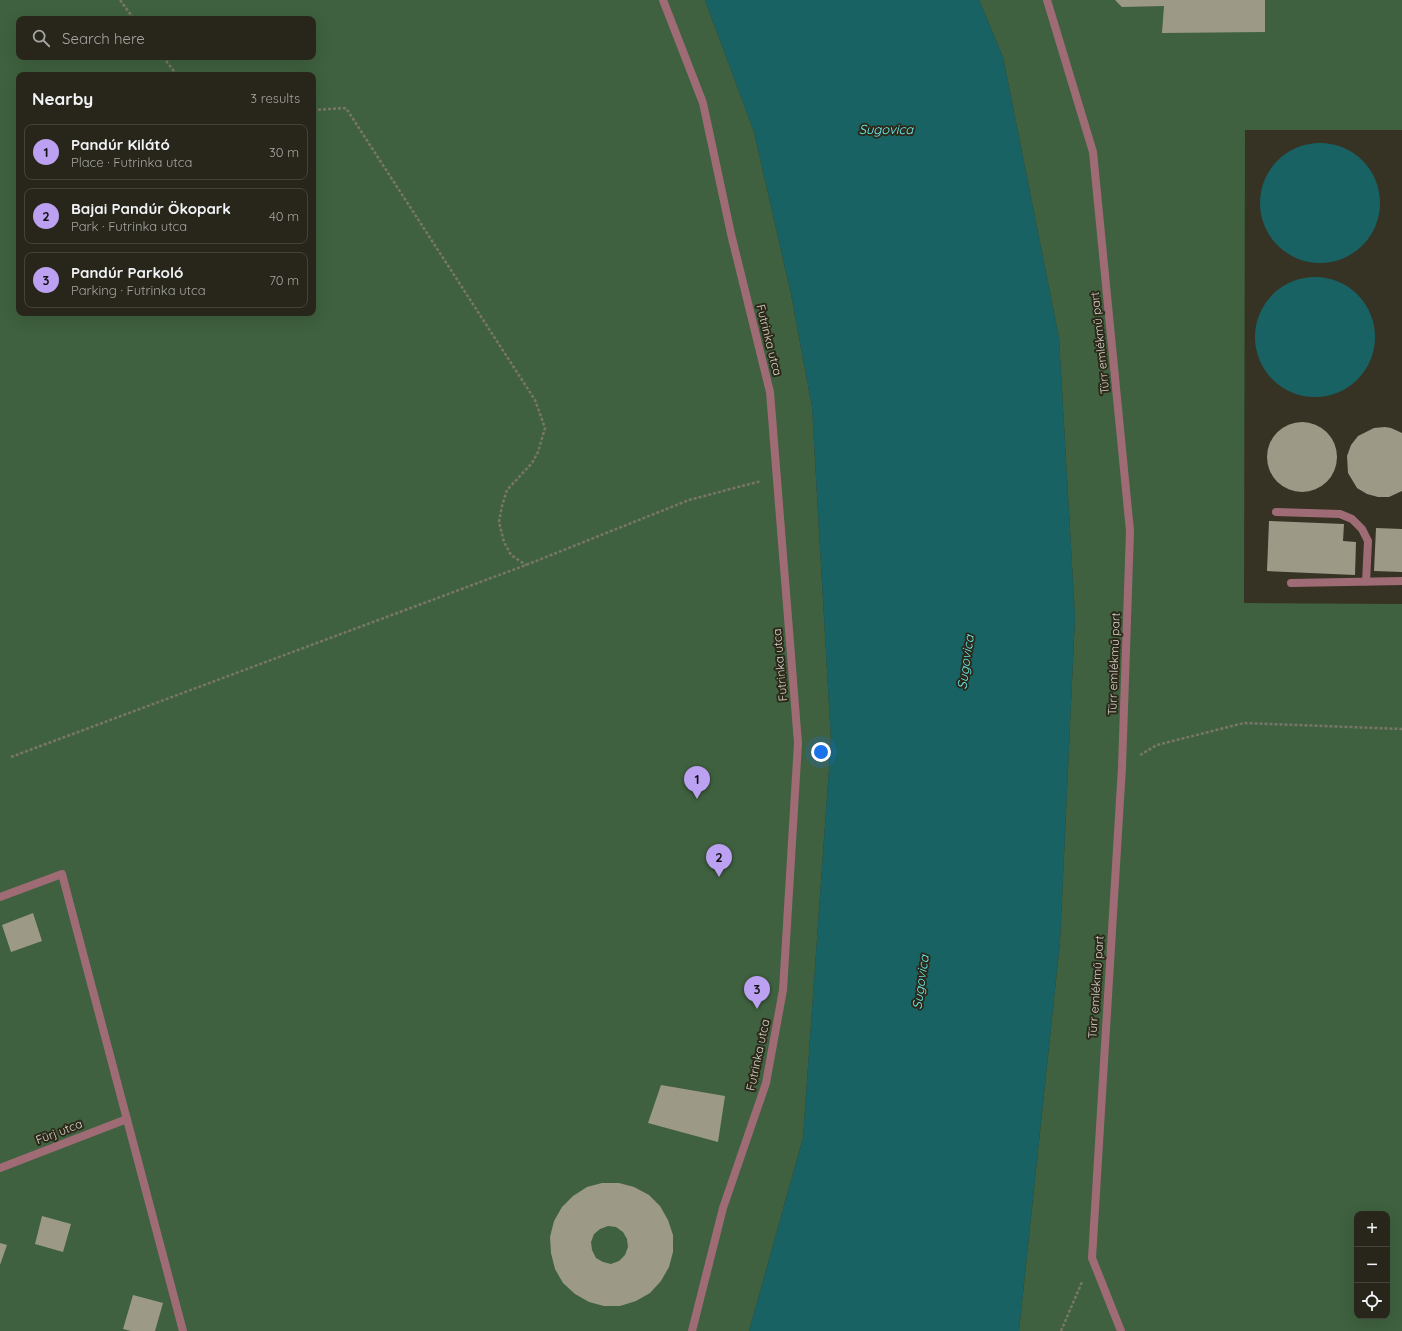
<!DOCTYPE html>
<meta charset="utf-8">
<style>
:root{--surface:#28261b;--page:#343228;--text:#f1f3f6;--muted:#a5a5a3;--line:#44433a;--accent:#bca0f2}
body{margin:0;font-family:Quicksand,sans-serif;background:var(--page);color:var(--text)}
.controls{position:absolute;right:12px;bottom:12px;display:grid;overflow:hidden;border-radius:8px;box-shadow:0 4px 16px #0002}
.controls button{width:36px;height:36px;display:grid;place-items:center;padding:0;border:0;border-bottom:1px solid var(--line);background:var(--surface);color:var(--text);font:20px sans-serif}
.you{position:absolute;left:821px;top:752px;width:14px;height:14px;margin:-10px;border:3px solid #fff;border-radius:50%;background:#1a73e8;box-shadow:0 0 0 6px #1a73e833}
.badge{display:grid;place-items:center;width:26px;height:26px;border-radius:50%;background:var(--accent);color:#111;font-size:13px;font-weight:700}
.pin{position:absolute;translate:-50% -33px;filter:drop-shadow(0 1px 2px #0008)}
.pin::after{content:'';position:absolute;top:21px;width:14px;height:12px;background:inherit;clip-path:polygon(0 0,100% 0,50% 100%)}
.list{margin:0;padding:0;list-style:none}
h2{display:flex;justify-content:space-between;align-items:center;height:52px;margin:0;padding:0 16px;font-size:17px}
h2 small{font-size:13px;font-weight:400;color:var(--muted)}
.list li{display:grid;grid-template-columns:26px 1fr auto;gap:12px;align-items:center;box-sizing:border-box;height:56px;margin:0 8px 8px;padding:0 8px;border:1px solid var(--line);border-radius:8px}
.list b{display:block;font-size:15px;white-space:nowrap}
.list p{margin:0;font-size:13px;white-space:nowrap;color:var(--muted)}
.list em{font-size:13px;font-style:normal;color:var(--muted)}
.icon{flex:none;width:22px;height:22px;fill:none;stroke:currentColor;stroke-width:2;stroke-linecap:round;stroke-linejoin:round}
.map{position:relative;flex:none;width:1402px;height:1331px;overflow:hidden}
.search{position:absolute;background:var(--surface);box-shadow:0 4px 16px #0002;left:16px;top:16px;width:300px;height:44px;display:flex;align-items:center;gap:10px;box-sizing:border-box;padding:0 14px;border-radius:8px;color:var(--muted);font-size:15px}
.panel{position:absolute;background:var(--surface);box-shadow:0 4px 16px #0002;left:16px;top:72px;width:300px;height:244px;border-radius:8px}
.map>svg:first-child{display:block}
.green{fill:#3f613f;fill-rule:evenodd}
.water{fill:#196264}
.building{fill:#9d9987;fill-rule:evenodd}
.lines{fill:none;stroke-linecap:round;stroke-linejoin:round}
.path{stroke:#797669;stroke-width:2.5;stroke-dasharray:3 2;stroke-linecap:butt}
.service{stroke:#9f6c76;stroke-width:8}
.minor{stroke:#9f6c76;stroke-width:8}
.labels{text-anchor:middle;stroke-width:4;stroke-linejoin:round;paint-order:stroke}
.street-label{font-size:12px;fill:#d9d7cd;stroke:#2c291a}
.water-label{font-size:13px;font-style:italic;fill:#6bf0f3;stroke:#2c291a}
</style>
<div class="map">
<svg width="1402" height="1331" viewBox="0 0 1402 1331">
<rect width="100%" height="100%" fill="#363324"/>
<!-- green -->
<path class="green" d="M0,0H705L754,132L791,294L812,407L831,740L803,1138L749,1331H0ZM19,19H313V57H19ZM19,75H313V313H19Z
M979,0H1402V130H1245L1244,603L1402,604V1331H1019L1060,942L1075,617L1059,338L1003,57ZM1357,1214H1387V1316H1357Z"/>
<!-- water -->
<path class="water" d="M705,0H979L1003,57L1059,338L1075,617L1060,942L1019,1331H749L803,1138L831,740L812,407L791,294L754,132Z
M1260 203a60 60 0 1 1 120 0a60 60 0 1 1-120 0Z
M1255 337a60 60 0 1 1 120 0a60 60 0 1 1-120 0Z"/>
<!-- building -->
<path class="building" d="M1115,0H1265V32L1162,33L1164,6L1122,7Z
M1267 457a35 35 0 1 1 70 0a35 35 0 1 1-70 0Z
M1385,427L1391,428L1402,433V491L1389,497H1378L1367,494L1357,488L1348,473L1347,456L1351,445L1358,436L1374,428Z
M1269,521L1344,524L1343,541L1356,542L1355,575L1267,571Z
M1376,528L1402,529V572L1374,571Z
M33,913L42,941L11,952L2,925Z
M661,1085L725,1096L718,1142L648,1123Z
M602,1183H619L634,1187L649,1195L660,1206L668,1220L673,1235V1252L669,1267L661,1281L650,1293L636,1301L620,1306H604L589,1302L575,1294L563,1283L555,1269L551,1253L550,1237L554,1221L562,1207L573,1196L587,1187ZM608,1226L616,1227L623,1232L627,1239L628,1247L625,1255L619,1261L611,1264L603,1262L596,1258L592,1250L591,1242L594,1234L600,1229Z
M42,1216L71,1224L63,1252L35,1244Z
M0,1243L7,1245L0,1265Z
M133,1295L163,1303L155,1331H131L123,1329Z"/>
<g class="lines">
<!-- path -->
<path class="path" d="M120,0L134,19
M163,57L177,75
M313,110L346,108L535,400L545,428L538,452L532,463L507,490L502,506L499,522L504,542L511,555L526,565
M1140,755L1157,745L1244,723L1402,729
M11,757L526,565L689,500L761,481
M1061,1331L1082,1282"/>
<!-- service -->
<path class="service" d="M1047,0L1093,152L1130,531L1122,767L1092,1258L1121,1331
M1276,512L1340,514L1352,519L1362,529L1368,541L1366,582
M1291,583L1402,581"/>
<!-- minor -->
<path class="minor" d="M663,0L703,103L731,234L770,392L798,743L783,990L766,1083L723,1208L692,1331
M0,897L62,874L183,1331
M0,1168L127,1119"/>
</g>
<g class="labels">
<!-- street labels -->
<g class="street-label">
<text transform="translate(769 340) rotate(76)" y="4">Futrinka utca</text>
<text transform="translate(1100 343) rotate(-96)" y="4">Türr emlékmű part</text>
<text transform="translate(1114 664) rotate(-88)" y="4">Türr emlékmű part</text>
<text transform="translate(780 665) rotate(-95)" y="4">Futrinka utca</text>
<text transform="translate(1096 987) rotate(-86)" y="4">Türr emlékmű part</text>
<text transform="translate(758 1055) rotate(-78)" y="4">Futrinka utca</text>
<text transform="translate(59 1132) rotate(-21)" y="4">Fürj utca</text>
</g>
<!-- water labels -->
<g class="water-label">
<text x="886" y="134">Sugovica</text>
<text transform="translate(965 662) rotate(-82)" y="5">Sugovica</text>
<text transform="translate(920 982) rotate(-82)" y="5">Sugovica</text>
</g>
</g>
</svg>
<div class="controls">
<button>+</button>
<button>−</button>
<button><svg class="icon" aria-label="locate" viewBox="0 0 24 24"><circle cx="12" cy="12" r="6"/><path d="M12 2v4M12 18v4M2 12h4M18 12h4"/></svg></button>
</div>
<div class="you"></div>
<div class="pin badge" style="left:697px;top:799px">1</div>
<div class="pin badge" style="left:719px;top:877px">2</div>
<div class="pin badge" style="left:757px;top:1009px">3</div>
<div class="search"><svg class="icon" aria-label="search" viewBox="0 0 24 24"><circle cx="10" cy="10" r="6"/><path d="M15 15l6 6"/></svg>Search here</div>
<section class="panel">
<h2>Nearby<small>3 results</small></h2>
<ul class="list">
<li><span class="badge">1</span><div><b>Pandúr Kilátó</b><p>Place · Futrinka utca</p></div><em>30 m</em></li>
<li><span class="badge">2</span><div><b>Bajai Pandúr Ökopark</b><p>Park · Futrinka utca</p></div><em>40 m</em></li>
<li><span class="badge">3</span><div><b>Pandúr Parkoló</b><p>Parking · Futrinka utca</p></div><em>70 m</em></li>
</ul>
</section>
</div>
